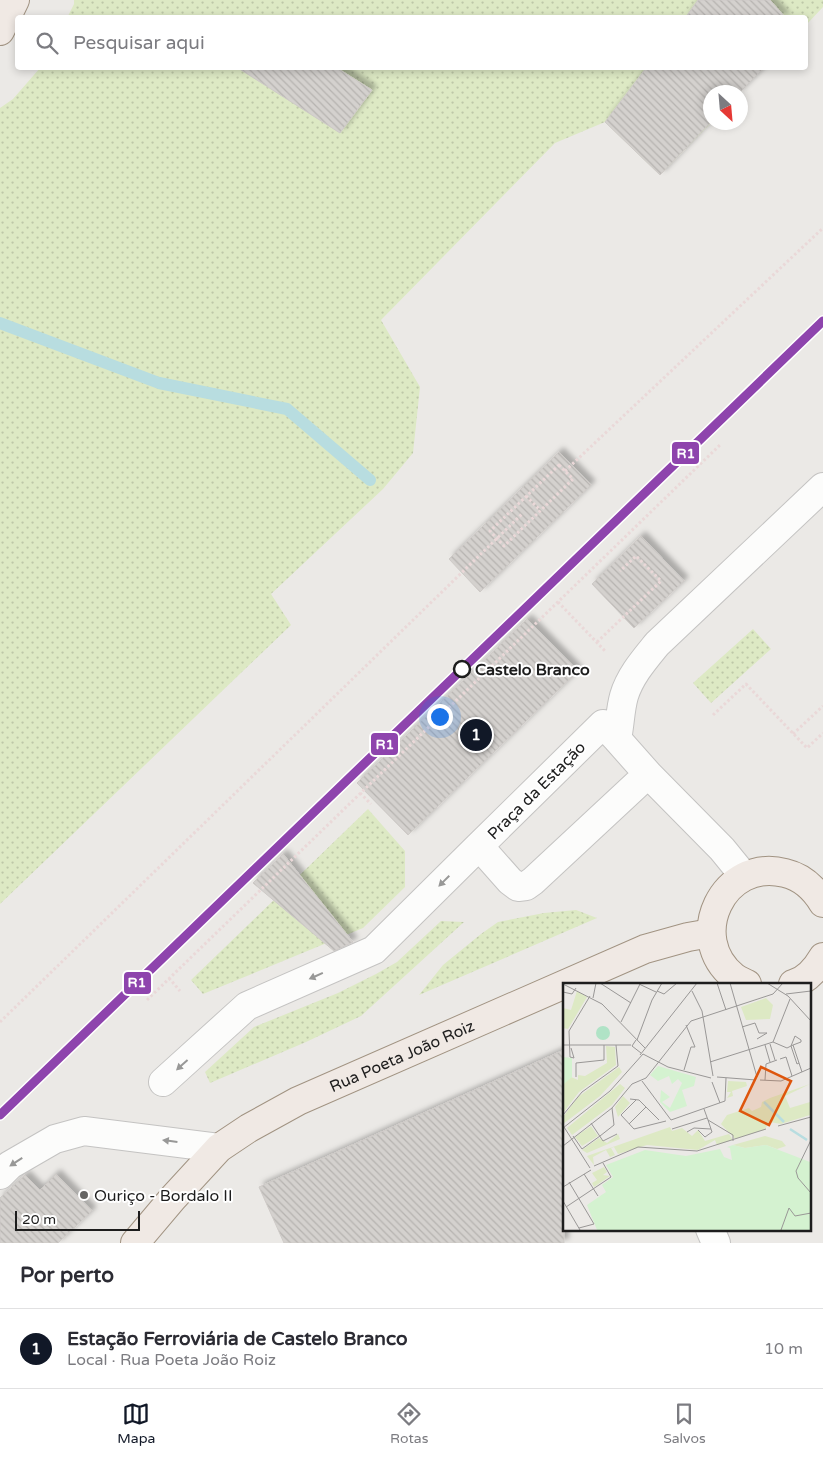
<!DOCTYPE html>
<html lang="pt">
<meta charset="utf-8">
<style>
:root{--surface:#fff;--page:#f2f2f3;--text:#2b2b33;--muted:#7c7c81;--line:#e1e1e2;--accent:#111827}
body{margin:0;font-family:"Varela Round",sans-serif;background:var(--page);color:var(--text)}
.compass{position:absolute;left:703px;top:85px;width:45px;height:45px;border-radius:50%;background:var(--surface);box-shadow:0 2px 8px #0003;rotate:154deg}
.scale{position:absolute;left:15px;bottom:12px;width:125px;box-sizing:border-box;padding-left:5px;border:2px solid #1d1d1d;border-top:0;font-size:14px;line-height:18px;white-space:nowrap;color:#1d1d1d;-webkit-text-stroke:4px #fff;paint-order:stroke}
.you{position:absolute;left:439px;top:716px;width:18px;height:18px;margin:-12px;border:4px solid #fff;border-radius:50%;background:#1a73e8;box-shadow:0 0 0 8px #1a73e833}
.badge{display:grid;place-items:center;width:32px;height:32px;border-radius:50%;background:var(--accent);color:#fff;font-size:16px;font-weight:700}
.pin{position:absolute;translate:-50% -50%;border:2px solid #fff;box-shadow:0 1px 5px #0006}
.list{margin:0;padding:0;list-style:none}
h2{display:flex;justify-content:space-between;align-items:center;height:65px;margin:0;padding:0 20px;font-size:21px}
h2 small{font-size:16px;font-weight:400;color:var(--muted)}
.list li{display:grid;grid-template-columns:32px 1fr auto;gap:15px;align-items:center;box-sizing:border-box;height:80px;padding:0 20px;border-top:1px solid var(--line)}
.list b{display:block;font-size:19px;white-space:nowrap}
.list p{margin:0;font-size:16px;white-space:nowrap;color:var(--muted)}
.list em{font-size:16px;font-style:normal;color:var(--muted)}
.icon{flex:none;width:28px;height:28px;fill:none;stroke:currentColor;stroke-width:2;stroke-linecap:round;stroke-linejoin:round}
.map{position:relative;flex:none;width:823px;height:1243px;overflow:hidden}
.search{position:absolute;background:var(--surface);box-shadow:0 2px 8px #0003;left:15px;right:15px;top:15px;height:55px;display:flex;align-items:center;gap:12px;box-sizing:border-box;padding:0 18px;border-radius:5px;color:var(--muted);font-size:19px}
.sheet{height:145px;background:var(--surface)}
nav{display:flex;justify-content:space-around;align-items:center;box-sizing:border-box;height:70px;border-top:1px solid var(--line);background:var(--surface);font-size:14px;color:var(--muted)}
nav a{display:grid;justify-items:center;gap:2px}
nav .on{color:var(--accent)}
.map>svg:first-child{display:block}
.grass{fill:url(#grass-dots)}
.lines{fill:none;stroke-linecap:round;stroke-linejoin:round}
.stream{stroke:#b8dde0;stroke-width:12}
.building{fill:url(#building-back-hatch);stroke:#cecac7;filter:url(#shadow)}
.minor-casing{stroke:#c4c3c2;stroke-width:30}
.major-casing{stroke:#a19382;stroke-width:30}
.path{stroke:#ead8d8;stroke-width:3;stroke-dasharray:2.5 2.5;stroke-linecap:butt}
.minor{stroke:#fcfcfb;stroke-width:28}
.major{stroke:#f0e9e4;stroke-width:28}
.rail-1-casing{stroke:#fff;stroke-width:12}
.rail-1{stroke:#8e44ad;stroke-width:9}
.oneway{fill:#989897}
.stop-dot{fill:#fff;stroke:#1d1d1d;stroke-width:2.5}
.poi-dot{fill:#656463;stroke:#fff;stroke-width:2}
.labels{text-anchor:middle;stroke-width:4;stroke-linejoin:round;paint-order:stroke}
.stop-label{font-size:16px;font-weight:bold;fill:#1d1d1d;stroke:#fff;text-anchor:start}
.street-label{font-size:16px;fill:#1d1d1d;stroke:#fff}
.poi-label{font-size:16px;fill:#1d1d1d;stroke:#fff;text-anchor:start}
.inset-river{fill:none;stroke:#b8dde0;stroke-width:2.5}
.inset-road{fill:none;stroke:#999796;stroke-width:1}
.view{fill:#de560d;fill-opacity:0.15;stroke:#de560d;stroke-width:2.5}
.inset-edge{fill:none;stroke:#1d1d1d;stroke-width:2.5}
.line-badge{stroke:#fff;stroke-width:2}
.badge-label{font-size:14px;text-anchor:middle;font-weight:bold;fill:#fff}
</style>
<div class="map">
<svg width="823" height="1243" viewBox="0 0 823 1243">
<defs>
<pattern id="grass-dots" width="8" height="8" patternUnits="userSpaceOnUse" patternTransform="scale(1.25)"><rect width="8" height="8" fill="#dde9c4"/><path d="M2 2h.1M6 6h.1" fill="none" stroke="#bdc7a8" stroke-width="1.8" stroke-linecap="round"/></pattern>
<pattern id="building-back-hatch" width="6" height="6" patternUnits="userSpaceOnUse" patternTransform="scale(1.25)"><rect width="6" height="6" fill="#d4d1ce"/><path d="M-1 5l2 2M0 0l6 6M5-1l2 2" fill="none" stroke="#b6b3b0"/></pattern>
<filter id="shadow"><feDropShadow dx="4.5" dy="-4.5" stdDeviation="2.5" flood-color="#0004"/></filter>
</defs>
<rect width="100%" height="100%" fill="#ebe9e6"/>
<!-- grass -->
<path class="grass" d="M74,0H823V7L806,25V18H67L74,4Z
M40,68H764L740,92H710L711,123L660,175L605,122L555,143L381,320L420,387L413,453L383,489L271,594L291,625L0,904V108L13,99Z
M753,629L771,649L711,703L693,683Z
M368,809L405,851V887L363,928L203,994L191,980Z
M576,910L597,918L419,995L443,965L481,934L498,922L544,913Z
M441,921L464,922L361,1016L306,1042L210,1083L205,1072L254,1027L338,993L376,974L397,962Z"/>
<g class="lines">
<!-- stream -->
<path class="stream" d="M0,323L159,383L287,409L370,480"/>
</g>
<!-- building -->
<path class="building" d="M698,0H770L786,18H685Z
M238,68H337L372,90L340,133Z
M646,68H764L740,92H710L711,122L660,175L605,122Z
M559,452L591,485L480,592L449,559Z
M641,536L684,581L634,628L592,584Z
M527,619L578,671L408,835L357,783Z
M283,854L353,942L334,951L253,883Z
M564,1050V1243H284L259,1187Z
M56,1174L92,1211L58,1243H0V1198L25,1175L40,1190Z"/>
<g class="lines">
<!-- minor casing -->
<g class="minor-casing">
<path id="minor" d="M603,724L617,739L648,774L533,881L526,886L518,887L510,881L479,846Z
M617,739C620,725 620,710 624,696C630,676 644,660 657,644L823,487
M648,774L722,849L744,876
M163,1082L247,1006L374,950L479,846
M0,1175L10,1165L55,1139L84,1131L219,1148
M710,1229L716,1243"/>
</g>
<!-- major casing -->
<g class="major-casing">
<g id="major">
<path d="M0,31L15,0"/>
<path d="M747,984C743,982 738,980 734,977C685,938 723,857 785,873C802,877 814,888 823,903"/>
<path d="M793,984C807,980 816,969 823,957"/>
<path id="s1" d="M135,1243L173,1198L219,1148L249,1128L298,1101L645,949L688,937L711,933"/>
</g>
</g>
<!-- path -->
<path class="path" d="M559,465L573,479L504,546L490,531Z
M565,471L823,228
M526,496L540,510
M558,602L606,652
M597,642L661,581L636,556L620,571
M713,715L746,684L807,748L823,733
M793,734L823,706
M360,793L371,804
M169,978L180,991
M147,1000L721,444
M0,1022L523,513"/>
<!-- minor -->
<use href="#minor" class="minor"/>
<!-- major -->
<use href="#major" class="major"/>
<!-- rail-1 casing -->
<g class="rail-1-casing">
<path id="rail-1" d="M0,1115L823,321"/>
</g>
<!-- rail-1 -->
<use href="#rail-1" class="rail-1"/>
</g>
<!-- one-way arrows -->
<defs><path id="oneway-solid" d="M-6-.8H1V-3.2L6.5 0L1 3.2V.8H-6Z" transform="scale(1.25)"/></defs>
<g class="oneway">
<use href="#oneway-solid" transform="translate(444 881) rotate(135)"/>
<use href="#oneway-solid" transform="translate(316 976) rotate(156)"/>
<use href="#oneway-solid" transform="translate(182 1065) rotate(138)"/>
<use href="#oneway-solid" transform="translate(170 1141) rotate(-173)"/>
<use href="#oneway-solid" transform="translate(16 1162) rotate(147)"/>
</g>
<!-- markers -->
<circle class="stop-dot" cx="462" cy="669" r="8"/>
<circle class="poi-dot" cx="84" cy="1195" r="5"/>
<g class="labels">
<!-- stop labels -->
<g class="stop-label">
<text x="475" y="675">Castelo Branco</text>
</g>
<!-- street labels -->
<g class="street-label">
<text transform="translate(536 790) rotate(-45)" y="6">Praça da Estação</text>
<text dy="6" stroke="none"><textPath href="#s1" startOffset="332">Rua Poeta João Roiz</textPath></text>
</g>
<!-- poi labels -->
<g class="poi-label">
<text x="94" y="1201">Ouriço - Bordalo II</text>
</g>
</g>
<!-- overview -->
<g transform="translate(563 983)">
<rect width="248" height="248" fill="#ebe9e6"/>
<path d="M14,8L24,14L5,46L0,45V25L8,27ZM203,15L210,22L207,36L183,37L178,24ZM43,63L52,64L53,82L16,109L0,130V100L8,94L15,97V92L22,93L44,80ZM56,84L59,89L37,113L0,141V134L15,114ZM165,98L183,99L184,103L169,108L170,113L164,115L168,109H164ZM57,101L62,105L49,122L9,152L4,145ZM247,101L222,113L227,125L247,119V132L218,141L207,139L201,147L172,156L158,141L164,132L186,125L189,128L198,124L199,119L207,115ZM60,113L67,120L55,134L52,124ZM28,143L35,153L19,163L12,154ZM107,144L109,148L119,145L129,153L135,147L142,158L166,151L170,157L154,162L152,157L135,167L84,162L55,171L51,164L48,165L52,172L47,174L43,167L30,174L31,182L24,173ZM55,151L57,156L24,170L19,167L36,155L44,160ZM202,153L219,158L223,163L214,166L203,162L182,165L170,162ZM41,184L44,189L40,192L47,193L31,204L29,200L34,197L29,190Z" fill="#dde9c4"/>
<path d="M0,74L9,75V94L1,101ZM95,83L133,94L131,103L119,107L124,123L107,129L97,119L98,107L107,114L99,119L107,125L119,100L115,96L109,101L106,93L95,98L87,92ZM170,162L182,165L203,162L247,179V247H34L24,222L43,209L39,202L50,194L43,182L82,167L123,173L157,166L161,174L169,177L167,165L164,164Z" fill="#d4f2d0"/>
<path d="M33 50a7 7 0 1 1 14 0a7 7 0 1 1-14 0Z" fill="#b0e3c6"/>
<path class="inset-river" d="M201,119L221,139M227,146L244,157"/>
<path class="inset-road" d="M37,0L68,20M154,0L163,27M167,0L194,94M204,0L225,13L248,38M0,1L39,21L82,65M76,1L93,9M94,8L101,11L114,0M129,8L139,28L150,93M0,9L9,11L13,5M223,11L248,8M30,15L33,0M58,39L77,1M179,44L192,40L196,50H204L194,56M73,57L69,63L78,70M74,57L89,17L99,0M210,59L224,65L230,62L238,59V57L232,53L228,63L234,81L236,80M207,61L212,77M0,62H68M202,62L207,79M230,62L239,89M8,65L11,75L7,74L6,48L27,13M77,72L134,0M217,76L223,74L229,93M147,79L210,59L227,16M121,87L128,64H132L123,42M13,94V80L41,77V62M154,94L193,97M197,97L218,98L248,85M202,97L203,81L214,77M79,98L108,137L162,118L163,95M149,99L157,120M67,116L76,117L96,137M73,117L58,132L71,146L103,138M141,126L145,137L170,152V158M0,132L19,109L55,83L53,62M28,140L40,158L54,151M66,141L83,124M215,143L248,134M1,144L27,185M0,145L47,108L80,71L105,84L148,95M109,146L144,135M135,147L142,154L149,149L145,137M124,149L131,145L148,146M10,153L19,166L37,153L51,142L49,125M248,157L233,188L235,195L248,210M0,163L49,125L69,101L83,95L128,38L210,11L220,0M31,183L75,164L134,168L203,146M21,191L35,213M6,199L31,241L16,245M0,204L28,187M0,218L17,247M3,224L48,194L40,180M218,247L226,225L232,233L248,230"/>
<path class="view" d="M198,84L228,98L206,142L177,128Z"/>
<rect width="248" height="248" class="inset-edge"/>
</g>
<g class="line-badge">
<rect x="671" y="441" width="29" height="24" rx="5" fill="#8e44ad"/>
<rect x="370" y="732" width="29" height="24" rx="5" fill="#8e44ad"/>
<rect x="123" y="971" width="29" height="24" rx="5" fill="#8e44ad"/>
</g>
<g class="badge-label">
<text x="686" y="458">R1</text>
<text x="385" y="749">R1</text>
<text x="137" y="987">R1</text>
</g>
</svg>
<svg class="compass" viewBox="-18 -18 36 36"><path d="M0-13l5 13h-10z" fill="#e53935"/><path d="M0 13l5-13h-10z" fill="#7c7c81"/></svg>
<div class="scale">20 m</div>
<div class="you"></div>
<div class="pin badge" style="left:476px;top:735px">1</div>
<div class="search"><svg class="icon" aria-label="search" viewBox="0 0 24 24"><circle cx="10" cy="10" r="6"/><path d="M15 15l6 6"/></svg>Pesquisar aqui</div>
</div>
<section class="sheet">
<h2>Por perto<small></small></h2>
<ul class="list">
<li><span class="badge">1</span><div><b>Estação Ferroviária de Castelo Branco</b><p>Local · Rua Poeta João Roiz</p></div><em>10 m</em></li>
</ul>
</section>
<nav>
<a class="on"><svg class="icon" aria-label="map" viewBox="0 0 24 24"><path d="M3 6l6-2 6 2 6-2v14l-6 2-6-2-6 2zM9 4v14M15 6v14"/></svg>Mapa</a>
<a><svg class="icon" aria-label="directions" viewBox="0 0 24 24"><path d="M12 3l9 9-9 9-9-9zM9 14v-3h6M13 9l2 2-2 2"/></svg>Rotas</a>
<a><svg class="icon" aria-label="saved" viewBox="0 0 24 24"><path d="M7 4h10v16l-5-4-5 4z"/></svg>Salvos</a>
</nav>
